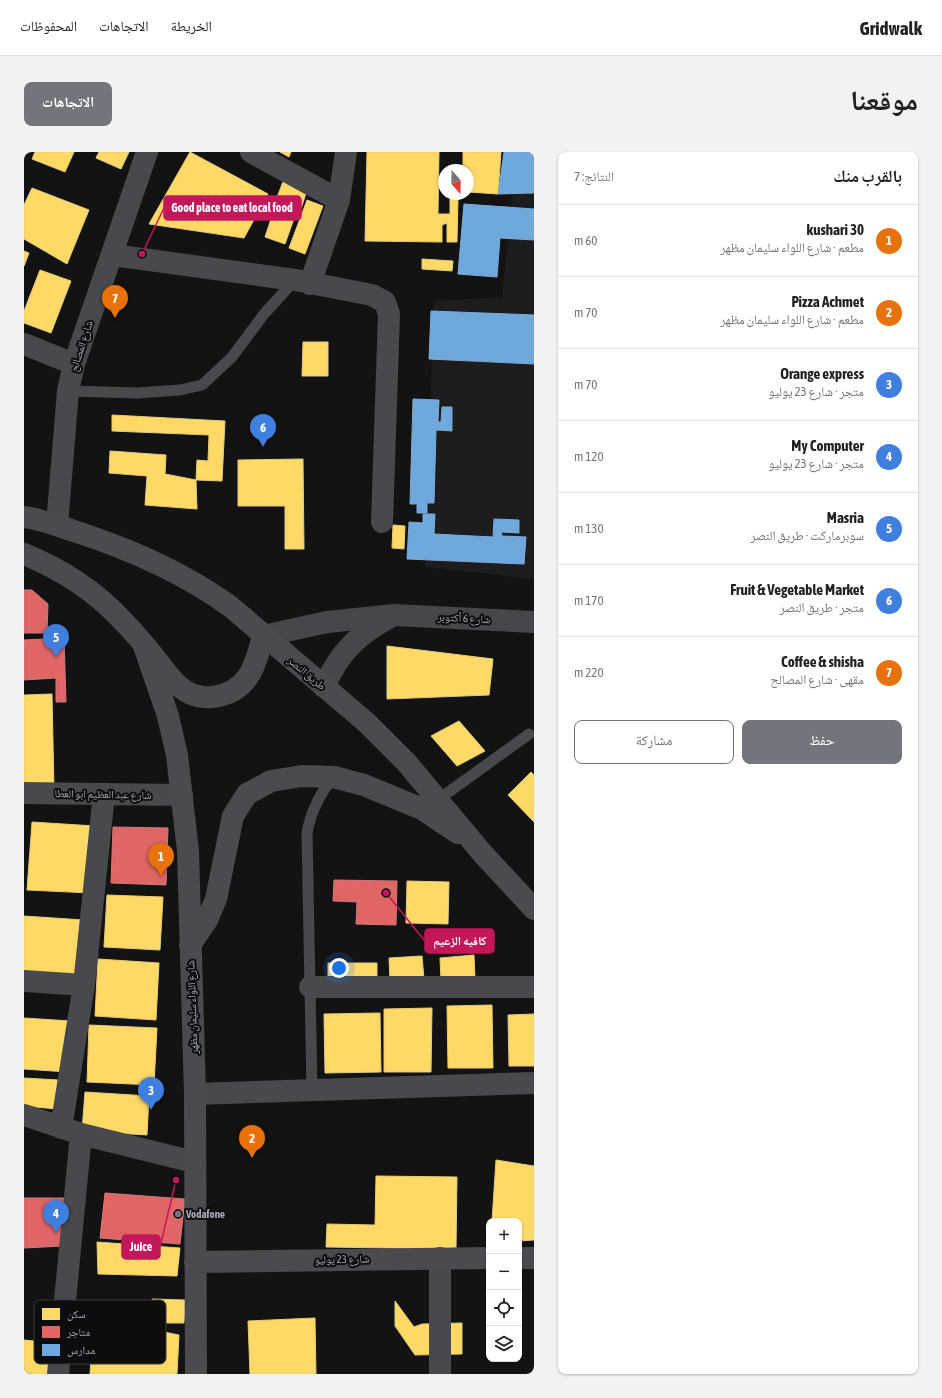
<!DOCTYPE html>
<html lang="ar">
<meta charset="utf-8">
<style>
:root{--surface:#fff;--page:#f2f2f2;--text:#222;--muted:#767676;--line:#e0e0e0;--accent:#71757c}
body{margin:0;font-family:"Asap Condensed","Noto Naskh Arabic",sans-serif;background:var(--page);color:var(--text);direction:rtl}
.controls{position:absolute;right:12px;bottom:12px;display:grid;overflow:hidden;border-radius:8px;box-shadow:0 1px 3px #0004}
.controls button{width:36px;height:36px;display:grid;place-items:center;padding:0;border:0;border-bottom:1px solid var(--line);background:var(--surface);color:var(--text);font:20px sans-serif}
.compass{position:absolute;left:414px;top:12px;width:36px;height:36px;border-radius:50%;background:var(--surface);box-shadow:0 1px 3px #0004;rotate:160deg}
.you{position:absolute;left:315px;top:816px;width:14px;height:14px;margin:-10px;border:3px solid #fff;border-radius:50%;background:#1a73e8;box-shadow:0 0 0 6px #1a73e833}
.badge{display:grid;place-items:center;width:26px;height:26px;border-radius:50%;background:var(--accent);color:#fff;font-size:13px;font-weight:700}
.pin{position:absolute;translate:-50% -33px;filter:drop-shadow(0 1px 2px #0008)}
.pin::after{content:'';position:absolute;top:21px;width:14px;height:12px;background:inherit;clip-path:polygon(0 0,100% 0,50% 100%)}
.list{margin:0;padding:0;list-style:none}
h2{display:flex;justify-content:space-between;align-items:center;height:52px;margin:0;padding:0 16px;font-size:17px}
h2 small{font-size:13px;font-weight:400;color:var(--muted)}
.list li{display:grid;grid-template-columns:26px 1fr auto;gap:12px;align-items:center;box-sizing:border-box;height:72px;padding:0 16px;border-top:1px solid var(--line)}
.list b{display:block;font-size:15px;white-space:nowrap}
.list p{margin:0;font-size:13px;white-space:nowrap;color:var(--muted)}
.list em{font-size:13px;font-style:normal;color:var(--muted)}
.actions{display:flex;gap:8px;padding:12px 16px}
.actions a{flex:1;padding:9px 0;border:1px solid var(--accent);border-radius:8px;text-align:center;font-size:14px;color:var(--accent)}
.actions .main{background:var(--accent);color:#fff}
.icon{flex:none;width:22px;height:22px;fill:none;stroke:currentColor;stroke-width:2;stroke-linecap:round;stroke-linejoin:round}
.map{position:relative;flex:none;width:510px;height:1222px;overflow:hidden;direction:ltr;border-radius:8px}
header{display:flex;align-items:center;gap:24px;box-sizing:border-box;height:56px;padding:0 20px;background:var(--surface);border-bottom:1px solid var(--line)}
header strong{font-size:19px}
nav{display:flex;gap:22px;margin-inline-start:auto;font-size:14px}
.intro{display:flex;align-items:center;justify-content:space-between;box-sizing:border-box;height:96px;padding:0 24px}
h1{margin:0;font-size:28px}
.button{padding:10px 18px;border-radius:8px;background:var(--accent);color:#fff;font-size:14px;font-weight:700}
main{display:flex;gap:24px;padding:0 24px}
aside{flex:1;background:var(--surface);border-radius:8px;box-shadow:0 1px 3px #0004}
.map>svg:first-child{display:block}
.built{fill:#1d1d1f}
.homes{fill:#ffd966;stroke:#e3cb7e}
.shops{fill:#e06666;stroke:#ce7a7e}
.schools{fill:#6fa8dc;stroke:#7fa9d0}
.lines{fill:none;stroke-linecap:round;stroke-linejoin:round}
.lane{stroke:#47494c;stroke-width:11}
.street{stroke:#47494c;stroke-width:22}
.secondary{stroke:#46474a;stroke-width:22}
.primary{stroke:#494b4e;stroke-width:22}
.poi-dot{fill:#71757c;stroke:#0d0d0f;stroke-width:1.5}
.labels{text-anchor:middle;stroke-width:4;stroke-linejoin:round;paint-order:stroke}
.street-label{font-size:11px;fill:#a3aab5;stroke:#0d0d0f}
.poi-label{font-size:11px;font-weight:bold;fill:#a3aab5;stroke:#0d0d0f;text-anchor:start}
.key{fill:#0d0d0f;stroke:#3a3c41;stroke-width:1}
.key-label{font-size:11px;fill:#a3aab5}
.leader{fill:none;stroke:#c2185b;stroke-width:1.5}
.callout-dot{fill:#c2185b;stroke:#0d0d0f;stroke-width:1.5}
.callout{fill:#c2185b;stroke:#c2185b;stroke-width:1.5}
.callout-label{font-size:12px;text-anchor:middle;font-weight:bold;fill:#fff}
</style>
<header>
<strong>Gridwalk</strong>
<nav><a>الخريطة</a><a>الاتجاهات</a><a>المحفوظات</a></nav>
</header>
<div class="intro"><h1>موقعنا</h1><a class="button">الاتجاهات</a></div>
<main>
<aside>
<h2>بالقرب منك<small>النتائج: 7</small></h2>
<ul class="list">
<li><span class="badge" style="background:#e8710a">1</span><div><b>kushari 30</b><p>مطعم · شارع اللواء سليمان مظهر</p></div><em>60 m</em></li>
<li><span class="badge" style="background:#e8710a">2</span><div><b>Pizza Achmet</b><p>مطعم · شارع اللواء سليمان مظهر</p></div><em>70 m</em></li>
<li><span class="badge" style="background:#3f7fe0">3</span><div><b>Orange express</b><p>متجر · شارع 23 يوليو</p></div><em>70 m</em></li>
<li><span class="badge" style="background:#3f7fe0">4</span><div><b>My Computer</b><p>متجر · شارع 23 يوليو</p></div><em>120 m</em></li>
<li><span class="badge" style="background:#3f7fe0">5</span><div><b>Masria</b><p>سوبرماركت · طريق النصر</p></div><em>130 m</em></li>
<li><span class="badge" style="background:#3f7fe0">6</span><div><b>Fruit &amp; Vegetable Market</b><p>متجر · طريق النصر</p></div><em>170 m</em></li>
<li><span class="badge" style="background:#e8710a">7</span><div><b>Coffee &amp; shisha</b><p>مقهى · شارع المصالح</p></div><em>220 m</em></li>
</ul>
<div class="actions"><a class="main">حفظ</a><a>مشاركة</a></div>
</aside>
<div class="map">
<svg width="510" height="1222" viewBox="0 0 510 1222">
<rect width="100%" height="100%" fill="#131313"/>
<!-- built -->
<path class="built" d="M492,8L510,9V427L401,415L410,149L478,145Z"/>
<!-- homes -->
<path class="homes" d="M11,0H50L41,20L8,7Z
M75,0H105L97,17L72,6Z
M166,0L244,42L220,86L125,72Z
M256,0H267L265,5Z
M343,0H415L414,62H426V46H434L433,90H423V71L418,73V90L341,89Z
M439,0H477L474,42L444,40V18H439Z
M260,27L284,35L277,57L252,48Z
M8,36L65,58L43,112L0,87V53Z
M283,48L299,54L281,102L265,96Z
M264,58L272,61L261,92L241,85L247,67L261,65Z
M0,99L5,101L0,114Z
M398,107L429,109L428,119L398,117Z
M16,118L47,129L27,181L0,171V159Z
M279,190H304V224H278Z
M88,263L201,269L198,329L172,328L173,308L184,309L185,283L88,279Z
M86,299L142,303L141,322L172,328L173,357L121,353L123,324L85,321Z
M279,307L280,397H261V354H214V308Z
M369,373L381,374L380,397L368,396Z
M363,494L469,507L465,543L363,547Z
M28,542L30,637L0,638V543Z
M435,569L461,599L433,614L407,584Z
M507,620L510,623V670L484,643Z
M8,670L71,674L67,741L3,738Z
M383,729L425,730L424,772L382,771Z
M83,743L139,745L136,798L80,795Z
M0,764L60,768L56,823L0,819Z
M450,803L451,826L417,828L416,806Z
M398,804L400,827L366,829L365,806Z
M74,807L135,811L132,868L71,864Z
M304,811H353V831H304Z
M468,853L469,916H424L423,854Z
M408,856L407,920H360V857Z
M356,861L357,920L301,921L300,862Z
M510,862V914H485L484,863Z
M0,866L47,869L43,920L0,917Z
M65,873L133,876L130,933L63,930Z
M0,926L35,928L33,957L0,954Z
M61,940L125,944L123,983L58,979Z
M472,1008L510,1014V1088L495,1089V1069H468Z
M352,1024L433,1025L432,1097L302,1095L303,1072L351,1073Z
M73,1090L156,1096L153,1124L74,1122Z
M128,1147L161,1148L160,1171H131Z
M371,1149L390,1175L398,1172L438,1171V1202L391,1203L371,1174Z
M70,1166L155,1183L153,1222H66Z
M291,1166L292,1222H226L224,1169Z
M0,1188L30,1191L29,1222H0Z"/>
<!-- shops -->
<path class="shops" d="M0,438H8L24,452L23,481H0Z
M40,486L42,550H32V526L0,528V488Z
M89,675L144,676L142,733L87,731Z
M310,728L373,729L372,773L332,772L333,750L309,749Z
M81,1041L161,1047L156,1092L76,1086Z
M0,1046H43L39,1094L0,1096Z"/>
<!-- schools -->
<path class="schools" d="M480,0H510V41L474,42Z
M440,52L510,57V88L476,86L473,125L434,122Z
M407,159L510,163V212L405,207Z
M389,247L415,248L414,270H417L418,255H428V279L412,278L410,351H403V361H393V352H386Z
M399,362H411L410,382L469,385L470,367L495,368V381L477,380L478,384L502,385L500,412L383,407L385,370L399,371Z"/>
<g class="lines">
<!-- lane -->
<path class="lane" d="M44,239L113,241L156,238L178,233L208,205L240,162L271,128
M415,647L505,582
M288,938L283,681C287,659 295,642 310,625"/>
<!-- street -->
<path class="street" d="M227,0L315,48
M89,103L271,128L348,143L361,150L365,162L358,370
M286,132L315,48L322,0
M0,192L50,212
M33,373L44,239L50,212L123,0
M0,641L158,643
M0,829L60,833
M286,835H510
M171,942L510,931
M0,963L57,982L170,1010
M37,976L60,833L80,642
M416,1106V1222
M34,1222L57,982"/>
<!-- secondary -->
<path class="secondary" d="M239,484L303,470L370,463L510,470
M300,535C315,501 333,483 366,465"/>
<!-- primary -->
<path class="primary" d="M0,365C17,367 34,374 50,379C106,397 159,420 207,455L343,571L382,610L459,702L510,757
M0,402C37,417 71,439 98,468C111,481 124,497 136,512C143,521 150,532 160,538C168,544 181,546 189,545C225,540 231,514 239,484
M120,494L144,564L153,603L164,699L171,942L172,1222
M166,793L183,768L192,747L209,664L223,642L247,629L278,624L310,625L340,633L398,657L434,681
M495,1106H510
M171,1110L465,1106"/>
</g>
<!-- markers -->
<circle class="poi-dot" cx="154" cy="1062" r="4"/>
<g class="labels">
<!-- street labels -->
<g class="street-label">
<text transform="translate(57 194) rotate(-72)" y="4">شارع المصالح</text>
<text transform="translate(440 466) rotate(3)" y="4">شارع 6 أكتوبر</text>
<text transform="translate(283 521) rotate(40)" y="4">طريق النصر</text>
<text transform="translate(79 642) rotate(1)" y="4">شارع عبد العظيم ابو العطا</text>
<text transform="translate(168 855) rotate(-92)" y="4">شارع اللواء سليمان مظهر</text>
<text transform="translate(318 1107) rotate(-1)" y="4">شارع 23 يوليو</text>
</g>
<!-- poi labels -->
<g class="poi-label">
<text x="162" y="1066">Vodafone</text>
</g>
</g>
<!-- legend -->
<rect x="10" y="1148" width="132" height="64" rx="6" class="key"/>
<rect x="18" y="1156" width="18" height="12" fill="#ffd966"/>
<rect x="18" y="1174" width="18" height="12" fill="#e06666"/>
<rect x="18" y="1192" width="18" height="12" fill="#6fa8dc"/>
<g class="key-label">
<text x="43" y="1166">سكن</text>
<text x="43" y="1184">متاجر</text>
<text x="43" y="1202">مدارس</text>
</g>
<!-- callouts -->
<path class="leader" d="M118 102L140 56M362 741L401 789M152 1028L136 1095"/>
<g class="callout-dot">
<circle cx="118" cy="102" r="4"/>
<circle cx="362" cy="741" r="4"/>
<circle cx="152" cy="1028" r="4"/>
</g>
<g class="callout">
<rect x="140" y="44" width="137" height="24" rx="4"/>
<rect x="401" y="777" width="69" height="24" rx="4"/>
<rect x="98" y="1083" width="38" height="24" rx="4"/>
</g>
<g class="callout-label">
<text x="208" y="60">Good place to eat local food</text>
<text x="436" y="793">كافيه الزعيم</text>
<text x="117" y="1099">Juice</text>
</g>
</svg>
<div class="controls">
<button>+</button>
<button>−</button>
<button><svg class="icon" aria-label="locate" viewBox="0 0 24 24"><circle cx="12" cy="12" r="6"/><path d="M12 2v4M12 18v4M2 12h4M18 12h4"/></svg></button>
<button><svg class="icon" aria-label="layers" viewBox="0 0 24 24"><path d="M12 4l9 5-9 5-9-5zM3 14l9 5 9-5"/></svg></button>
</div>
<svg class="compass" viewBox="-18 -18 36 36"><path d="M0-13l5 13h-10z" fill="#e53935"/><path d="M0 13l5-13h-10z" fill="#767676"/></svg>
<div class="you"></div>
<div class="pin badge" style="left:137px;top:724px;background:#e8710a">1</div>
<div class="pin badge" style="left:228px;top:1006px;background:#e8710a">2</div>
<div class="pin badge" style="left:127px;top:958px;background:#3f7fe0">3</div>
<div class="pin badge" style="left:32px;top:1081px;background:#3f7fe0">4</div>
<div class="pin badge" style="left:32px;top:505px;background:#3f7fe0">5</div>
<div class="pin badge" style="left:239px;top:295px;background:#3f7fe0">6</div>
<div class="pin badge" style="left:91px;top:166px;background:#e8710a">7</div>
</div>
</main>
